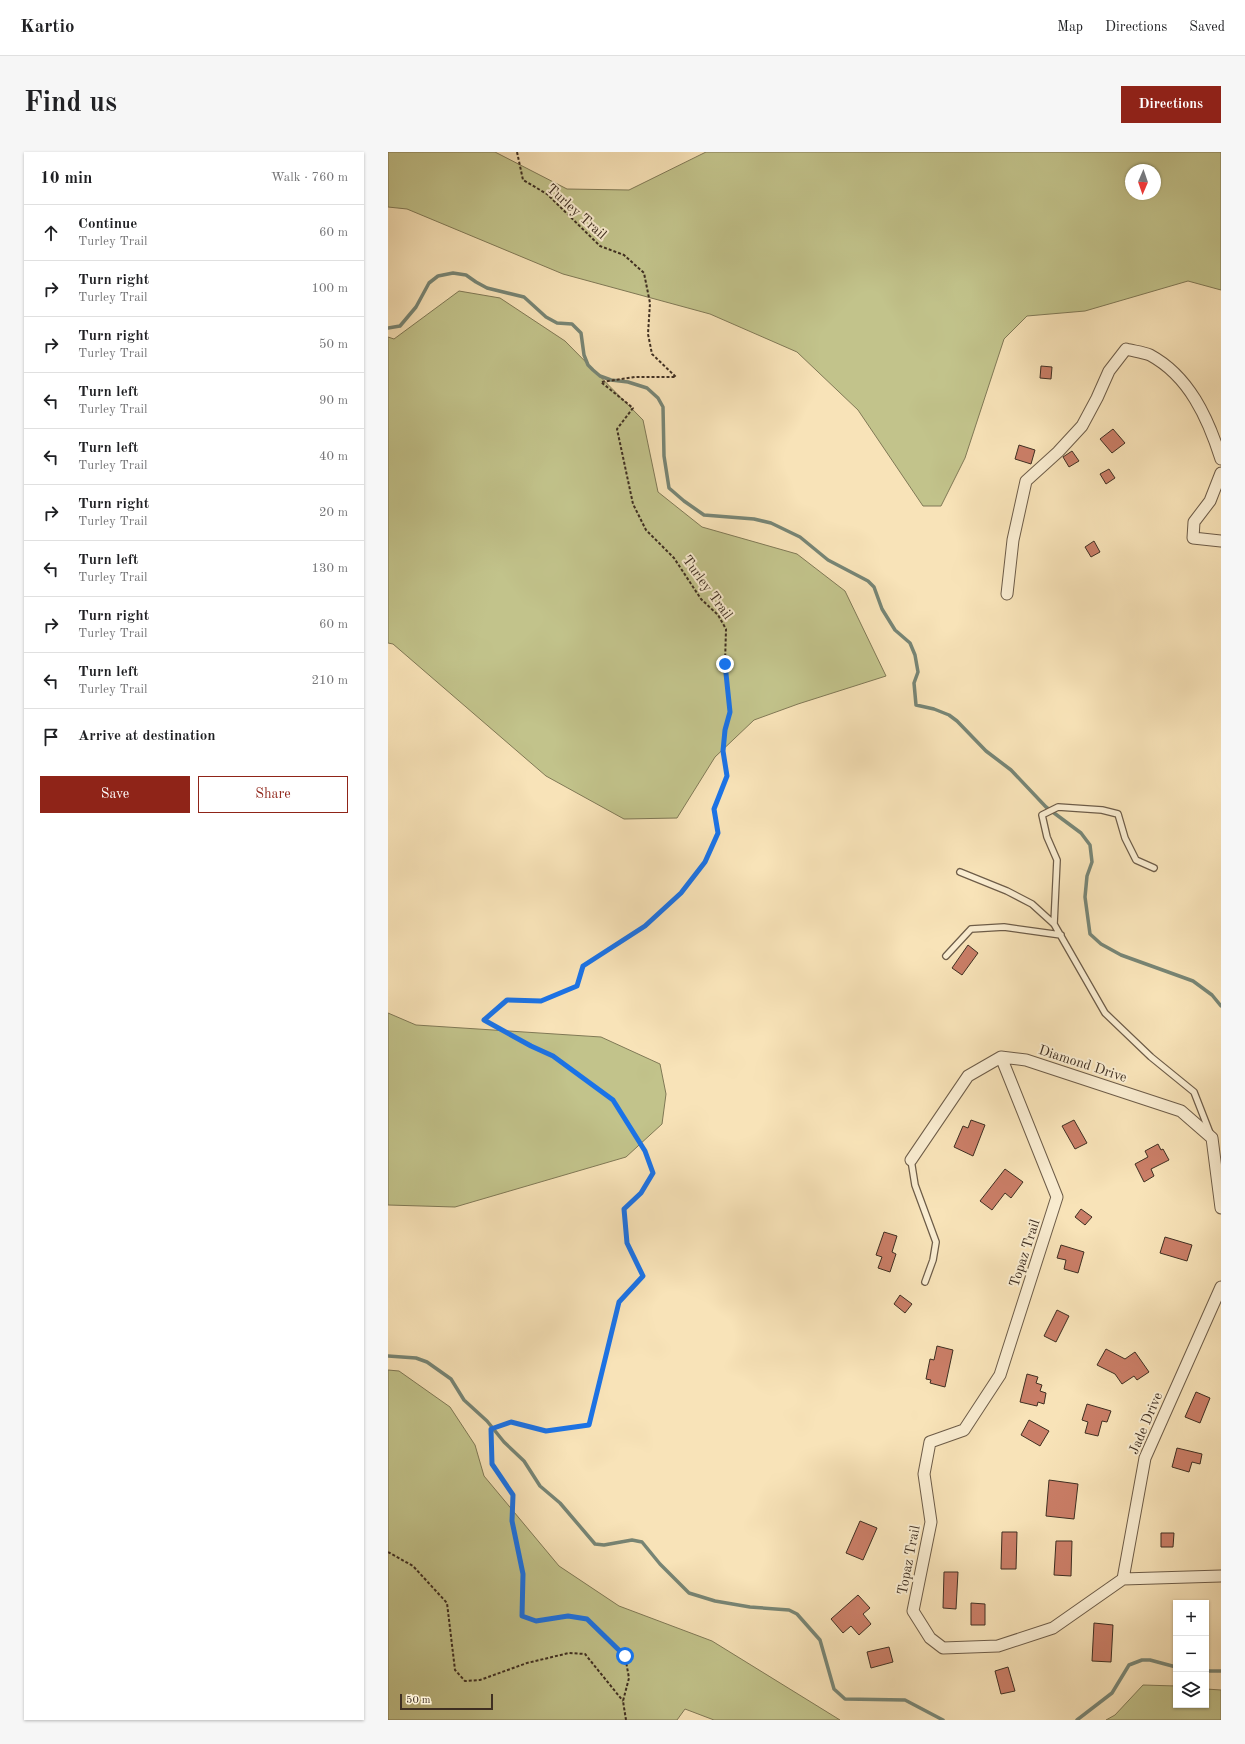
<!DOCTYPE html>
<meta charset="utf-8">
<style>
:root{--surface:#fff;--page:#f6f6f6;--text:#202124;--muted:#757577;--line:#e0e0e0;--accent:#8f2418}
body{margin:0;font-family:"Old Standard TT",serif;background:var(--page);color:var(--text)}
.controls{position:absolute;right:12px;bottom:12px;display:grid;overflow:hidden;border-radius:0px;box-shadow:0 1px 3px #0004}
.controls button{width:36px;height:36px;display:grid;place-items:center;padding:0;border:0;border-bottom:1px solid var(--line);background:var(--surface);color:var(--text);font:20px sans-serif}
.compass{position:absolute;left:737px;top:12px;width:36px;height:36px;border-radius:50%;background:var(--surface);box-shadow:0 1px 3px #0004;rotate:182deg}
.scale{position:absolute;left:12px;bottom:10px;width:93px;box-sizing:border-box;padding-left:4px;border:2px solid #3f2f22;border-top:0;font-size:11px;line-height:14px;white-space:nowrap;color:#3f2f22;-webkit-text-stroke:3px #faedd1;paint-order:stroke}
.stop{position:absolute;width:12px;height:12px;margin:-9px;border:3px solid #1a73e8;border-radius:50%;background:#fff}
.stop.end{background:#1a73e8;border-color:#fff;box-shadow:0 1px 4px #0008}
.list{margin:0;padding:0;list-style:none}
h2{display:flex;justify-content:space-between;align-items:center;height:52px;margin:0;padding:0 16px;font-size:17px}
h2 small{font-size:13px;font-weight:400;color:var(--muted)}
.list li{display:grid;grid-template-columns:26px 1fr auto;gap:12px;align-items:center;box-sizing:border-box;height:56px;padding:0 16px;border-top:1px solid var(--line)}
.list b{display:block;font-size:15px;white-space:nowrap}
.list p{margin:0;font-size:13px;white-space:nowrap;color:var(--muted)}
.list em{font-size:13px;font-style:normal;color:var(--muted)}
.actions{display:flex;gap:8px;padding:12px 16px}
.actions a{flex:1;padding:9px 0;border:1px solid var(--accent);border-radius:0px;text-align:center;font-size:14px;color:var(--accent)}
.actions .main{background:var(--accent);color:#fff}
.icon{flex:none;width:22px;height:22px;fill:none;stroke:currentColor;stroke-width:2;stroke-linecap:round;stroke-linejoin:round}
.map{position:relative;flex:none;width:833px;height:1568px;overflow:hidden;border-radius:0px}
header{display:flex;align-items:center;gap:24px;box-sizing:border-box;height:56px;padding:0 20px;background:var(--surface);border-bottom:1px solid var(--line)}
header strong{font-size:19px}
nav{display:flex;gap:22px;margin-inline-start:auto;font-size:14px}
.intro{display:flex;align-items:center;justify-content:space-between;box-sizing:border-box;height:96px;padding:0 24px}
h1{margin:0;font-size:28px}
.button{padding:10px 18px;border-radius:0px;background:var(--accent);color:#fff;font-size:14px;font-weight:700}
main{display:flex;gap:24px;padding:0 24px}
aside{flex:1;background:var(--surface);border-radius:0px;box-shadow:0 1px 3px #0004}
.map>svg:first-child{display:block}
.green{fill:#c2c38b;stroke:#807956;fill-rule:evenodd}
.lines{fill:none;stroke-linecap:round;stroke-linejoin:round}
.stream{stroke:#778575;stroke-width:3.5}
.building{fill:#ca7e67;stroke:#3f2f22}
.service-casing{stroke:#6d5c48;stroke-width:8}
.minor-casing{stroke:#6d5c48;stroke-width:13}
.path{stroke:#3f2f22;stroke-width:2;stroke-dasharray:3 2;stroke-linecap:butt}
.service{stroke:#faedd1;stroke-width:5.5}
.minor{stroke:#faedd1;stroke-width:11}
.route{stroke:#1a73e8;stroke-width:5}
.labels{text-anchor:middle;stroke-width:4;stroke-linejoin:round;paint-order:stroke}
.street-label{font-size:14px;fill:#3f2f22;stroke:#faedd1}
</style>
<header>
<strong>Kartio</strong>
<nav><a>Map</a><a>Directions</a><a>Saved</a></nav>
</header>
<div class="intro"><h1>Find us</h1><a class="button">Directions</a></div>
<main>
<aside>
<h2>10 min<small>Walk · 760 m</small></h2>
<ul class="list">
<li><svg class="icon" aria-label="ahead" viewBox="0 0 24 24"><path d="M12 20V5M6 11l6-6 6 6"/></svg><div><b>Continue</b><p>Turley Trail</p></div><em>60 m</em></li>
<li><svg class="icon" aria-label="right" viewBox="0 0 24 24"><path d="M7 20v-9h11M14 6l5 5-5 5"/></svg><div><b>Turn right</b><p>Turley Trail</p></div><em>100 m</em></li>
<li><svg class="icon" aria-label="right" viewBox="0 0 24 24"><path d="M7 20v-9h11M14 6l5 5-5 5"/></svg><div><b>Turn right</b><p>Turley Trail</p></div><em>50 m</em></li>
<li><svg class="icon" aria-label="left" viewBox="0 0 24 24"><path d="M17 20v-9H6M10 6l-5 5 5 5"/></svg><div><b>Turn left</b><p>Turley Trail</p></div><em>90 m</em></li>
<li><svg class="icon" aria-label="left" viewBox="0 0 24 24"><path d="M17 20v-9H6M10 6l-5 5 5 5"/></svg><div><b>Turn left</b><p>Turley Trail</p></div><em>40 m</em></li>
<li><svg class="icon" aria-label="right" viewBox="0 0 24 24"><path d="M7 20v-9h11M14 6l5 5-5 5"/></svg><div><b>Turn right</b><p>Turley Trail</p></div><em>20 m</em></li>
<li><svg class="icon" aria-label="left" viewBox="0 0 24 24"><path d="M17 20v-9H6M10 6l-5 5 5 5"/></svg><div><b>Turn left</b><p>Turley Trail</p></div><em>130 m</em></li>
<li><svg class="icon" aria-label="right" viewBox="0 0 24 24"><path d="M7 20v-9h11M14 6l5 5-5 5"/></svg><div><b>Turn right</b><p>Turley Trail</p></div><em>60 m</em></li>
<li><svg class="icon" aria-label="left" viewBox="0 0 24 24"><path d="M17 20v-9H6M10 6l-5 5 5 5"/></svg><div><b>Turn left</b><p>Turley Trail</p></div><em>210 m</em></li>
<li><svg class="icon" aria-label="arrive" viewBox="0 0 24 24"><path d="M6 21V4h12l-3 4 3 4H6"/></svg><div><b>Arrive at destination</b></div></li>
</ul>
<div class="actions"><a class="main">Save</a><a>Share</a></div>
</aside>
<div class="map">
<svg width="833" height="1568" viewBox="0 0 833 1568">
<rect width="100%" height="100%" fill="#f8e3b8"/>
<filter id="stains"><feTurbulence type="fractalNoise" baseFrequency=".005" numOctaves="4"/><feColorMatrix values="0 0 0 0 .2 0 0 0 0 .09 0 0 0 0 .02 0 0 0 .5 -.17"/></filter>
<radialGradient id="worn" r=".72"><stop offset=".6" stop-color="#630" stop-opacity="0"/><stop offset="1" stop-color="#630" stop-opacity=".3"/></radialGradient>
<!-- green -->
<path class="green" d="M0,0H107L179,37L241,38L318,0H833V138L800,129L697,159L639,164L616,187L577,306L553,354H535L470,258L409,200L322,162L175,122L19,57L0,55ZM743,18H767V42H743Z
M71,139L112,146L177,189L255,268L270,340L314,375L409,402L457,439L498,524L410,552L366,568L327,605L289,666L236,667L158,624L5,492L0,491V185L6,187Z
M0,861L28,873L213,885L272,912L278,942L274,972L238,1005L67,1055L0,1053Z
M0,1218L11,1219L62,1255L87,1293L96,1324L171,1414L231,1454L324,1489L452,1568H326L297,1557L289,1568H0Z
M755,1533L788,1534V1553H818V1537L833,1538V1568H718L727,1563Z"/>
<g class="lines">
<!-- stream -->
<path class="stream" d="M0,176L12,174L28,155L41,131L50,124L65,121L78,123L88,130L99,136L136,145L158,165L169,171L184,172L193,181L196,203L200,213L205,218L212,224L223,228L240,230L259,236L270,246L275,255L276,304L281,336L296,349L316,363L366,367L383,371L412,385L440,408L480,429L486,435L494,457L507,478L522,491L527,503L530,520L526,531L528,553L546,557L561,563L569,569L598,599L623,618L658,655L693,681L702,693L704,710L699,724L697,745L702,782L713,792L733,803L805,829L824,843L833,854
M0,1204L28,1206L39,1210L63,1227L76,1248L99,1269L116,1290L136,1309L152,1334L172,1351L207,1392L216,1393L244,1388L254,1390L272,1412L301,1441L327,1449L362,1455L401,1458L409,1462L432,1488L446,1537L457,1547L517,1548L555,1568
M818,1519H833
M689,1568L724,1541L741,1513L754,1508H762L788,1515"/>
</g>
<!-- building -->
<path class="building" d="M653,214L664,215L663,227L652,226Z
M725,277L737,291L724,301L712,287Z
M631,293L647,298L643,312L627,307Z
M684,299L691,309L681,315L675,305Z
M721,317L727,326L718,332L712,322Z
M706,389L712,400L703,405L697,395Z
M580,793L590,801L574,823L564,816Z
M583,968L597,973L585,1004L566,995L575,974L580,976Z
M686,968L699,991L687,997L674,974Z
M770,992L773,998L775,997L781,1008L763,1017L766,1024L756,1030L747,1012L760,1005L757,999Z
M617,1017L635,1030L623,1046L617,1041L604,1058L592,1049Z
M693,1057L704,1065L697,1073L687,1065Z
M496,1080L509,1084L504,1100L508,1102L502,1120L490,1116L494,1105L488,1103Z
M777,1085L804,1093L799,1109L772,1101Z
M673,1093L696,1100L690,1121L676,1117L678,1108L669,1106Z
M512,1143L524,1152L517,1161L506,1152Z
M669,1158L681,1164L668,1190L656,1184Z
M549,1194L565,1198L557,1235L542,1231L543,1228L538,1227L542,1207L546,1208Z
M718,1197L737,1207L747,1200L761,1220L749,1228L746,1224L734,1232L727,1222L709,1213Z
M639,1222L650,1225L648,1231L654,1233L652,1239L658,1241L656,1252L650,1250L649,1254L632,1250Z
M808,1240L822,1246L812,1271L797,1265Z
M699,1252L723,1259L719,1270L714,1269L710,1284L697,1281L700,1270L694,1268Z
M641,1268L661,1279L652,1294L633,1283Z
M789,1296L814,1302L812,1312L804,1310L801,1320L784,1315Z
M661,1328L690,1332L686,1367L658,1364Z
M472,1369L489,1376L475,1408L458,1401Z
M614,1380H629L628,1417H613Z
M773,1381H786L785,1395H773Z
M668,1389H684L683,1424L666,1423Z
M556,1420H570L568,1457L555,1456Z
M470,1443L482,1456L475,1462L483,1472L471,1483L463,1474L455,1481L443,1467Z
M583,1451L597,1452V1473H583Z
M706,1471L725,1473L723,1510L704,1509Z
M501,1495L505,1510L483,1516L479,1500Z
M620,1515L627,1539L613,1542L607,1519Z"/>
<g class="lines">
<!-- service casing -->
<g class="service-casing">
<path id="service" d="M572,720L619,739L644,752L666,772L717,861L763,905L806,940L822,981
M666,772L669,708L659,685L654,663L670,655L714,658L730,662L737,686L748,708L766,716
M558,804L583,777L616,775L673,783
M523,1008L527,1033L548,1090L545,1108L537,1130"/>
</g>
<!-- minor casing -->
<g class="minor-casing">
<path id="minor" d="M833,321L822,349L806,370L805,386L833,389
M619,442L625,388L638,329L670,300L694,274L709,246L721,219L738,197C745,199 755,200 762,203C801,224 820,266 833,307
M613,905L669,1045L612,1223L576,1278L542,1290L536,1322L543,1370L525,1459L542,1486L555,1496L610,1494L665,1476L735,1427L833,1424
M523,1008L580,924L613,905L638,908L793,959L824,986L833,1056
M735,1427L757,1306L833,1135"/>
</g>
<!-- path -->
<path class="path" d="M129,0L135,28L159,42L212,94L236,103L256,121L262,151L260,182L264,202L288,225H247L213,230L245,256L229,277L245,352L258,378L286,406L313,447L330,463L338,477L337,512L342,560L337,578L335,599L339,624L325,657L330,681L317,709L293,741L257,774L195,814L189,834L153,849L119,848L96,868L143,894L165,903L225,948L257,999L265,1021L253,1041L236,1057L239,1091L255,1124L231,1150L201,1273L158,1279L123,1270L103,1277L104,1312L125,1343L124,1369L135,1422L134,1464L148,1469L180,1464L199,1467L237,1504L241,1526L235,1549L238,1568
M0,1400L25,1414L59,1451L67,1518L77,1529L92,1528L139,1511L181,1501L197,1502L235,1549"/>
<!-- service -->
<use href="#service" class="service"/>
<!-- minor -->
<use href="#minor" class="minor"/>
</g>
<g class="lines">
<!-- route -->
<path class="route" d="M237,1504L199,1467L180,1464L148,1469L134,1464L135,1422L124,1369L125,1343L104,1312L103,1277L123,1270L158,1279L201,1273L231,1150L255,1124L239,1091L236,1057L253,1041L265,1021L257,999L225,948L165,904L143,894L96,868L119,848L153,849L189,834L195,814L257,774L293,741L317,710L330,681L326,657L339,624L335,599L337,578L342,560L337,512"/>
</g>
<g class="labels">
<!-- street labels -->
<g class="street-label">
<text transform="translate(189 59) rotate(42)" y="5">Turley Trail</text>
<text transform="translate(320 435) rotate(54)" y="5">Turley Trail</text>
<text transform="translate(695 911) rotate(18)" y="5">Diamond Drive</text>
<text transform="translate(636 1101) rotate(-72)" y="5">Topaz Trail</text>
<text transform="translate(757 1271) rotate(-67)" y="5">Jade Drive</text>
<text transform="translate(520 1408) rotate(-79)" y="5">Topaz Trail</text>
</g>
</g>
<rect width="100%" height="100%" filter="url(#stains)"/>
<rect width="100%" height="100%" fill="url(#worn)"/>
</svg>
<div class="controls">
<button>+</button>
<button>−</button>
<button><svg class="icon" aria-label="layers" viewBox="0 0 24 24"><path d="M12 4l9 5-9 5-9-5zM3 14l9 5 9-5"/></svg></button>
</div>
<svg class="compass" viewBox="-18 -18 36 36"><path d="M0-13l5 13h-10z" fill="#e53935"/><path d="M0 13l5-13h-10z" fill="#757577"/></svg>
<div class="scale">50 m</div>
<div class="stop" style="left:237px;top:1504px"></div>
<div class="stop end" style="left:337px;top:512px"></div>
</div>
</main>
